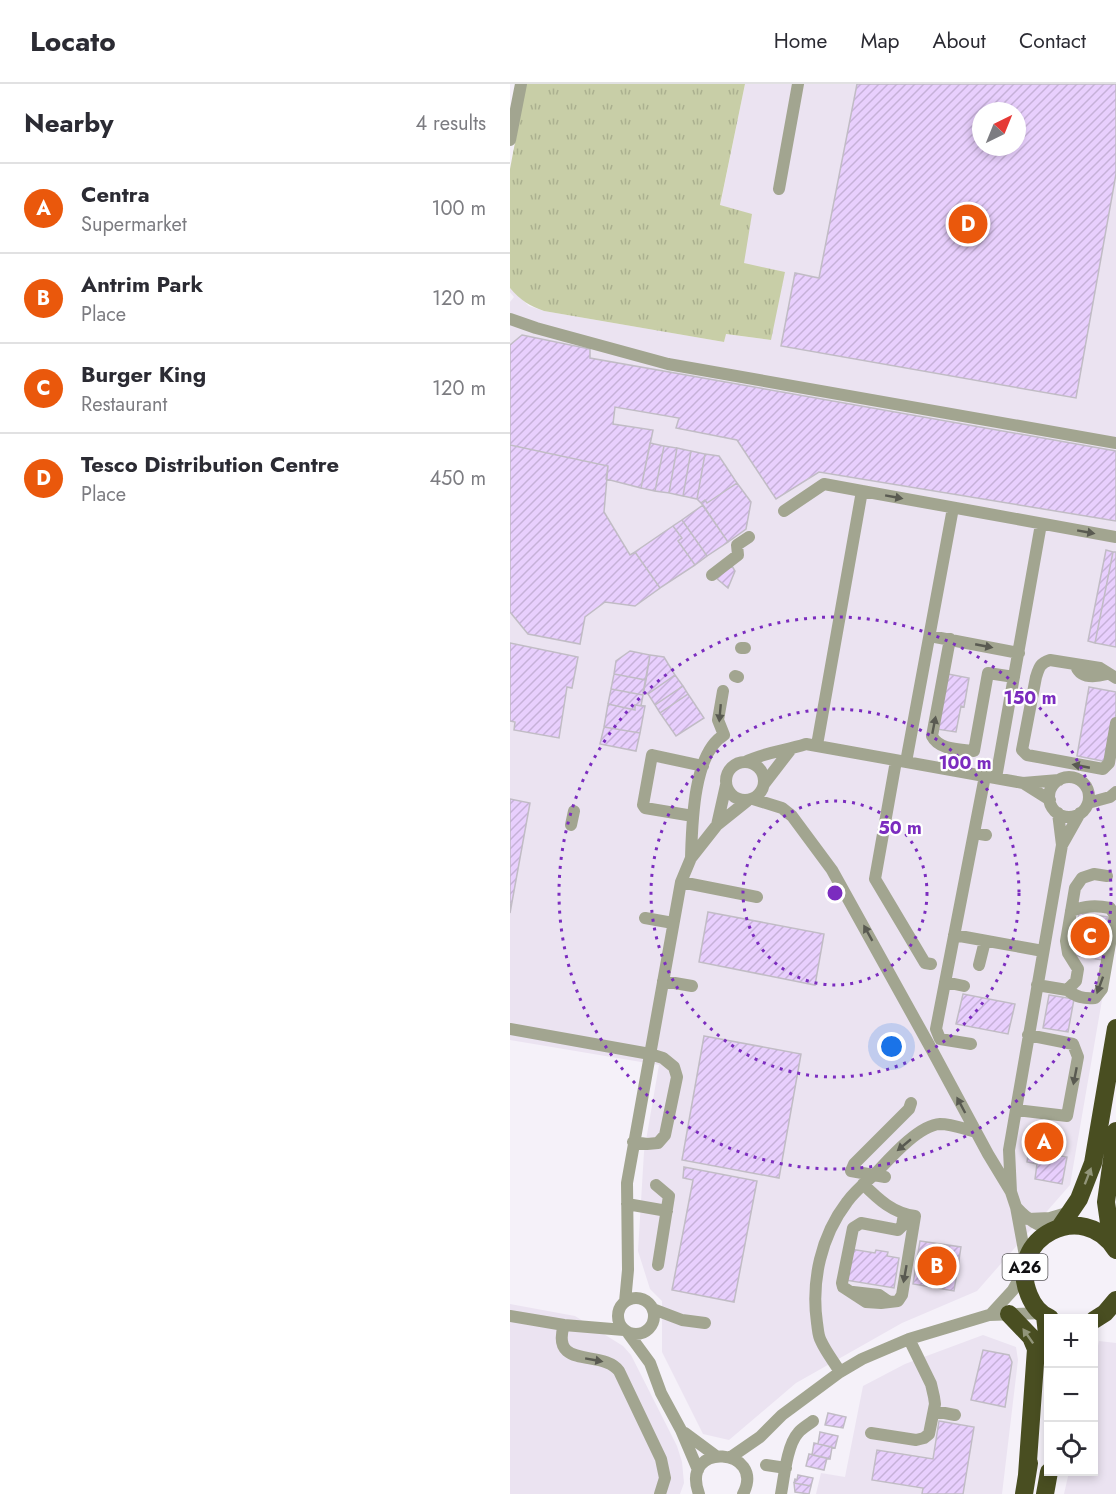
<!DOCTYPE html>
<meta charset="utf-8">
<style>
:root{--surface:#fff;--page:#f2f2f3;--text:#2b2b33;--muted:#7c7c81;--line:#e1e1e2;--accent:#ea580c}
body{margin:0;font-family:Jost,sans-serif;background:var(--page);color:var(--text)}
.controls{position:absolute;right:18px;bottom:18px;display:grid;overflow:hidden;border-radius:0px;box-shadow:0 3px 9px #0003}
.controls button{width:54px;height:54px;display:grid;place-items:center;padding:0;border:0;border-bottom:2px solid var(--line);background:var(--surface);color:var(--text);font:30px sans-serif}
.compass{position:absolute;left:462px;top:18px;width:54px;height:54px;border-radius:50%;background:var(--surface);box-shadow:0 3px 9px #0003;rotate:43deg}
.you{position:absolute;left:382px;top:963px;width:21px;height:21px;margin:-15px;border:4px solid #fff;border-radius:50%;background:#1a73e8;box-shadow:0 0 0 9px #1a73e833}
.badge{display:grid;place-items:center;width:39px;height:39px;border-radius:50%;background:var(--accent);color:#fff;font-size:20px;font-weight:700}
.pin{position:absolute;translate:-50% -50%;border:3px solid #fff;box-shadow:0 2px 6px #0006}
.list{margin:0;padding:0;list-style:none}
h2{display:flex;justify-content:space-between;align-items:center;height:78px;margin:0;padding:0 24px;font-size:26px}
h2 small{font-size:20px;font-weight:400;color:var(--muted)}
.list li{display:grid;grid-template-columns:39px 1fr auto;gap:18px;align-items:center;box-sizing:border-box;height:90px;padding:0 24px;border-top:2px solid var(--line)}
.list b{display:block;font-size:22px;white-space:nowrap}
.list p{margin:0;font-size:20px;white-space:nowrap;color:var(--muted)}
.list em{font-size:20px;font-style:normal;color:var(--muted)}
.icon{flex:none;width:33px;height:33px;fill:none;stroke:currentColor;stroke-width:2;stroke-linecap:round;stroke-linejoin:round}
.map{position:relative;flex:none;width:606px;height:1410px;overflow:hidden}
header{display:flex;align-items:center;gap:36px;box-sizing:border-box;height:84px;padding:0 30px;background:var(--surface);border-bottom:2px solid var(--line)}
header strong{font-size:28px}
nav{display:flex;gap:33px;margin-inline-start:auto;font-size:21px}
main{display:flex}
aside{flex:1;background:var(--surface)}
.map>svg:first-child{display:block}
.built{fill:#ebe3f1;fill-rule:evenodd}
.grass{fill:url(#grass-tufts)}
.building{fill:url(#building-hatch);stroke:#c1bcc5;stroke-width:1.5;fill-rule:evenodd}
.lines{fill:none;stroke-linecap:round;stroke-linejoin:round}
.minor{stroke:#a2a590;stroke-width:12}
.highway{stroke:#494e21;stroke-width:18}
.oneway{fill:#595a51}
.oneway2{fill:#92957a}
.ring{fill:none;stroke:#7b2cbf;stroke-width:3;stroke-dasharray:3 6}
.labels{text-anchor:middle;stroke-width:4.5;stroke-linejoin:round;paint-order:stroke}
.shield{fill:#fff;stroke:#585759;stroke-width:1.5}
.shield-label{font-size:16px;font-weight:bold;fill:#100f12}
.centre{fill:#7b2cbf;stroke:#fff;stroke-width:3}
.ring-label{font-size:18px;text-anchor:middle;font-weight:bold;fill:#7b2cbf;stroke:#fff;stroke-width:4.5;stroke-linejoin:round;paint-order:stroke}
</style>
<header>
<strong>Locato</strong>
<nav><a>Home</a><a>Map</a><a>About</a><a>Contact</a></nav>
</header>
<main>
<aside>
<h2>Nearby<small>4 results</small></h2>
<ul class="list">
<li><span class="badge">A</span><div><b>Centra</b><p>Supermarket</p></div><em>100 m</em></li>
<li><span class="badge">B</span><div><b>Antrim Park</b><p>Place</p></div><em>120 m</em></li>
<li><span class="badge">C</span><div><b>Burger King</b><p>Restaurant</p></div><em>120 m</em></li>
<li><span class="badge">D</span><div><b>Tesco Distribution Centre</b><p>Place</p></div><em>450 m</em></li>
</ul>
</aside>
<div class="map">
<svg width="606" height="1410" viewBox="0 0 606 1410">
<defs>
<pattern id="grass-tufts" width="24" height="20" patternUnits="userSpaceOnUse" patternTransform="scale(1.5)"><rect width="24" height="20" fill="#c8cea7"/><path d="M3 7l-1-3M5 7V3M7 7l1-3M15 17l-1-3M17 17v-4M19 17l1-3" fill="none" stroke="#abb08f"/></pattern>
<pattern id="building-hatch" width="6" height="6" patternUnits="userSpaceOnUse" patternTransform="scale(1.5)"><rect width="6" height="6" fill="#e8cffd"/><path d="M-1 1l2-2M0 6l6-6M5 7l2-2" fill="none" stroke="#c6b1d8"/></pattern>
</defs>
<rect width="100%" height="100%" fill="#f5f1f9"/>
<!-- built -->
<path class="built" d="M235,0H606V835L560,1101L467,1207L392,1239L286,1299L219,1356L193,1350L152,1268V1217L140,1205L128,1167L134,1068L149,981L0,956V218L4,213L0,208V204L19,222L34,227L214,258L215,250L261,256L210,122ZM471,27H507V63H471Z
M0,1220L65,1232L113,1262L121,1271L167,1362L172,1378L174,1399L170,1410H0Z
M473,1251L506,1263L508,1276L492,1410H306L311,1389L335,1393L353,1302L395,1280Z
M589,1257L606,1259V1410H554L559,1388H584V1280Z"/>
<!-- grass -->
<path class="grass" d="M16,0H235L210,121L242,130L234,179L275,188L261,256L216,250L214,258L34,227C20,222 10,216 0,204V85Z"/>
<!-- building -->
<path class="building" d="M347,0H606V90L566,314L271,262L285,189L309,194ZM471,27H507V63H471Z
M12,251L80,265V274L606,367V437L309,388L266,415L227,356L166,344L169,334L105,323L103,340L143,346L131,404L96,395L98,382L0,361V261Z
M140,359L154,362L145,407L131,404Z
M0,361L98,382L94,428L120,471L125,468L150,504L125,522L95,518L75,533L70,560L18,550L0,528Z
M154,362L167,364L159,409L145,407Z
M167,364L181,367L173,412L159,409Z
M181,367L195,370L187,415L173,412Z
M195,370L209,372L227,399L197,419L195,416L191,419L187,415Z
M227,399L241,418L236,445L218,458L191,419L195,416L197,419Z
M193,421L218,458L197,472L172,436Z
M172,436L197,472L185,481L168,457L172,454L163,442Z
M163,442L172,454L168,457L185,481L150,504L125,468Z
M596,466L603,468L585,559L578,557Z
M603,468H606V563L585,559Z
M222,482L225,487L218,504L205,493Z
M0,559L68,573L62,604L57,603L49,654L4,646L5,638L0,637Z
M120,567L140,571L136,596L104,590L106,577Z
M140,571L154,573L165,591L138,610L133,609Z
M104,590L136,596L133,611L101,605Z
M438,590L459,594L454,623L451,622L446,648L426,645Z
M165,591L173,602L145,621L138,610Z
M173,602L178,610L150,629L145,621Z
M579,603L606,608V630L598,678L567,672Z
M101,605L133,611L131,622L125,621V626L98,620Z
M178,610L194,634L166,652L150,629Z
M98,620L125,626V621L135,622L130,649L94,643Z
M94,643L130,649L126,667L90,660Z
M0,715L20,719L0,829Z
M198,828L314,850L305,901L189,878Z
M569,829L598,833L592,876L562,871Z
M453,910L505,920L498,950L446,940Z
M539,911L564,915L558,948L533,944Z
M194,952L291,970L269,1094L172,1076Z
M523,1040L550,1045L545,1071L557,1073L552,1100L525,1095L527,1080L517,1078Z
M174,1083L247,1097L224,1218L162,1206L183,1096L173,1094Z
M410,1157L451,1163L444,1207L403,1200Z
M340,1165L365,1169L366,1166L378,1168L377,1172L389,1174L384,1204L335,1196Z
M473,1266L499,1271L502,1278L495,1323L461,1316Z
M318,1329L336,1333L333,1344L315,1341Z
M429,1337L464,1343L453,1410H412L413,1404L362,1396L367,1366L423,1375Z
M310,1348L328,1352L325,1364L308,1360Z
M304,1359L322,1363L320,1375L302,1371Z
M299,1370L317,1374L314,1386L296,1382Z
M288,1391L303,1394L301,1402L284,1399L285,1395L287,1396Z
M284,1399L301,1402L299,1410L285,1408Z"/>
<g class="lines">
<!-- minor -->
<path class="minor" d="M0,56L11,0
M269,105L288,0
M0,235L26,244L158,280L606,359
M274,427L314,400L352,407
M202,491L228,471L227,461L239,453
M420,552L509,569
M440,555L422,652C429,666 449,665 464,667L478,589L504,593
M231,564H235
M566,582C571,595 586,593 597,590
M225,592L228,593
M606,594L590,584L540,576C530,579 529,584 526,593L512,666L517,671L593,685L599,679L606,639
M307,661L352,407L606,453
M386,677L365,795L415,879L421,880
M216 697a19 19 0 1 1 38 0a19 19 0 1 1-38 0Z
M235,678C255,668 275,667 296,660L513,699L549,696
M396,678L443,424
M539 713a20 20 0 1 1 40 0a20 20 0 1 1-40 0Z
M486,694L531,440
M513,699L540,716
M254,700L281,665
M243,715L272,724L282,732L322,786L423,968L478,1070L501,1108
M578,719L600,713L606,708
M183,732L135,724L133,721L142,671L193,682
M61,741L64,727
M207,741L216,701
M464,749L476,751
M552,761L570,729
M181,774C182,741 183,669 214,651L208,636L213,607
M171,798L247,813
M135,834L163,839
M444,851L533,867
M469,881L475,857
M153,897L182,902
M435,898L454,902
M527,901L557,906L566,897L568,885L558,869L556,857L565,804L572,794L584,790L597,792
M557,906C567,913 573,915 585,914L592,905L605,831L600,824C585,821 576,822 561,827
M0,945L140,970L153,974L164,983L167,993L155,1051L148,1059L137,1060L123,1058
M461,960L430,955L426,945L475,692
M506,1026L557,1032L568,973L563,960L518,951
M375,1093L341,1087L344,1080L399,1025L401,1019
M353,1100C369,1116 383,1129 405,1132L392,1211L388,1217L371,1219L356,1218L333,1203L332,1199L343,1144L351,1139L388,1146L392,1142L394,1130
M146,1101L159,1112L148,1181
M117,1120L157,1127
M507,1124C518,1136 528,1142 544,1146
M518,1135L540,1134L560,1128
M516,1177L506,1123L501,1108L499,1066L552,761L548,729
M343,1208L369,1211L379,1218
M108 1232a18 18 0 1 1 36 0a18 18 0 1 1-36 0Z
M115,1218L118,1186L117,1099L171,798L181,774L207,741L237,717
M143,1225L172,1236L195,1239
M481,1230L503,1206L514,1186
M0,1232L54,1241L114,1246
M54,1241C40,1286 93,1265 109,1287L151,1375L155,1394L150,1410
M118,1249L140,1279L151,1309L171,1346L188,1386
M330,1288C324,1278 316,1268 311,1257C308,1252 308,1245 307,1239C301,1197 311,1152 337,1118C345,1107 356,1098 366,1089C380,1074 409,1041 430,1040C442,1040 454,1045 466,1048
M424,1327L445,1331
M175,1349L206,1372
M361,1349L406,1356L414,1354L419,1350L425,1320L424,1313L421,1300L399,1255
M221,1373L250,1353L272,1331L330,1288L352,1275L399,1255L479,1231L532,1229
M256,1381L276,1384
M189,1410C169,1356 257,1364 233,1410
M271,1410C274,1394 277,1361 288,1349C292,1344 298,1341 303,1337"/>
<!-- highway -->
<path class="highway" d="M550,1143L569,1115L583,1079L606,944
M602,1160L596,1118L606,1047
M499,1230L521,1253L526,1265L517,1391
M535,1232L538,1259
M540,1234C530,1230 523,1221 519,1211C495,1153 574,1114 606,1166
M584,1236L595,1229L606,1216
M514,1410L519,1379
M535,1410L539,1388"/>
</g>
<!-- one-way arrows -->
<defs><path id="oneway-solid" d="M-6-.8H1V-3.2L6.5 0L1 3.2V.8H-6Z" transform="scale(1.5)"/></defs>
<g class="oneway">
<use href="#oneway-solid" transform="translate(384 413) rotate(10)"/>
<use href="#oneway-solid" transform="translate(576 448) rotate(10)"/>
<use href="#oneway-solid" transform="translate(474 562) rotate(11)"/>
<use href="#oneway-solid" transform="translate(210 629) rotate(95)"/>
<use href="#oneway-solid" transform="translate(424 641) rotate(-79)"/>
<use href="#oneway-solid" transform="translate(571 682) rotate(-169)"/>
<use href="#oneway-solid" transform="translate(358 849) rotate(-119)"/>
<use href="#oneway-solid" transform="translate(590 901) rotate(110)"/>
<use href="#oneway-solid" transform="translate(565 992) rotate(101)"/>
<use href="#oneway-solid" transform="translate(451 1021) rotate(-118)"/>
<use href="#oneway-solid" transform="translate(394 1061) rotate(140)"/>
<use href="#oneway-solid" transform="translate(395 1190) rotate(100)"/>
<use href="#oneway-solid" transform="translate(84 1276) rotate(10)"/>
</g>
<g class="oneway2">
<use href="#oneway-solid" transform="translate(578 1092) rotate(-69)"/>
<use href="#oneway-solid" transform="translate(518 1252) rotate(-125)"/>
</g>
<!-- distance rings -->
<g class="ring">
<circle cx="325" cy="809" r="92"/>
<circle cx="325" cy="809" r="184"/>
<circle cx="325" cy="809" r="276"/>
</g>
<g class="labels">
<!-- shield labels -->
<rect class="shield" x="492.5" y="1170" width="45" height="26" rx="4.5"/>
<g class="shield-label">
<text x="515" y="1189">A26</text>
</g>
</g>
<circle cx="325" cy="809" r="9" class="centre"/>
<g class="ring-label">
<text x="520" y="620">150 m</text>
<text x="455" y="685">100 m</text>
<text x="390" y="750">50 m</text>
</g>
</svg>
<div class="controls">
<button>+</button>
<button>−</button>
<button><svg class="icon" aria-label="locate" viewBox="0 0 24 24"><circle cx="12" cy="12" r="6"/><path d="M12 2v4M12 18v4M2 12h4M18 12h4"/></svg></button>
</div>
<svg class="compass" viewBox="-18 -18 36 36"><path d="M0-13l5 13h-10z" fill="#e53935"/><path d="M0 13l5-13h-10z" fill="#7c7c81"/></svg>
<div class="you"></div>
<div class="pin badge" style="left:534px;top:1058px">A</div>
<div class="pin badge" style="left:427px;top:1182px">B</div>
<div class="pin badge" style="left:580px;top:852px">C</div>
<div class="pin badge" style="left:458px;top:140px">D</div>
</div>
</main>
